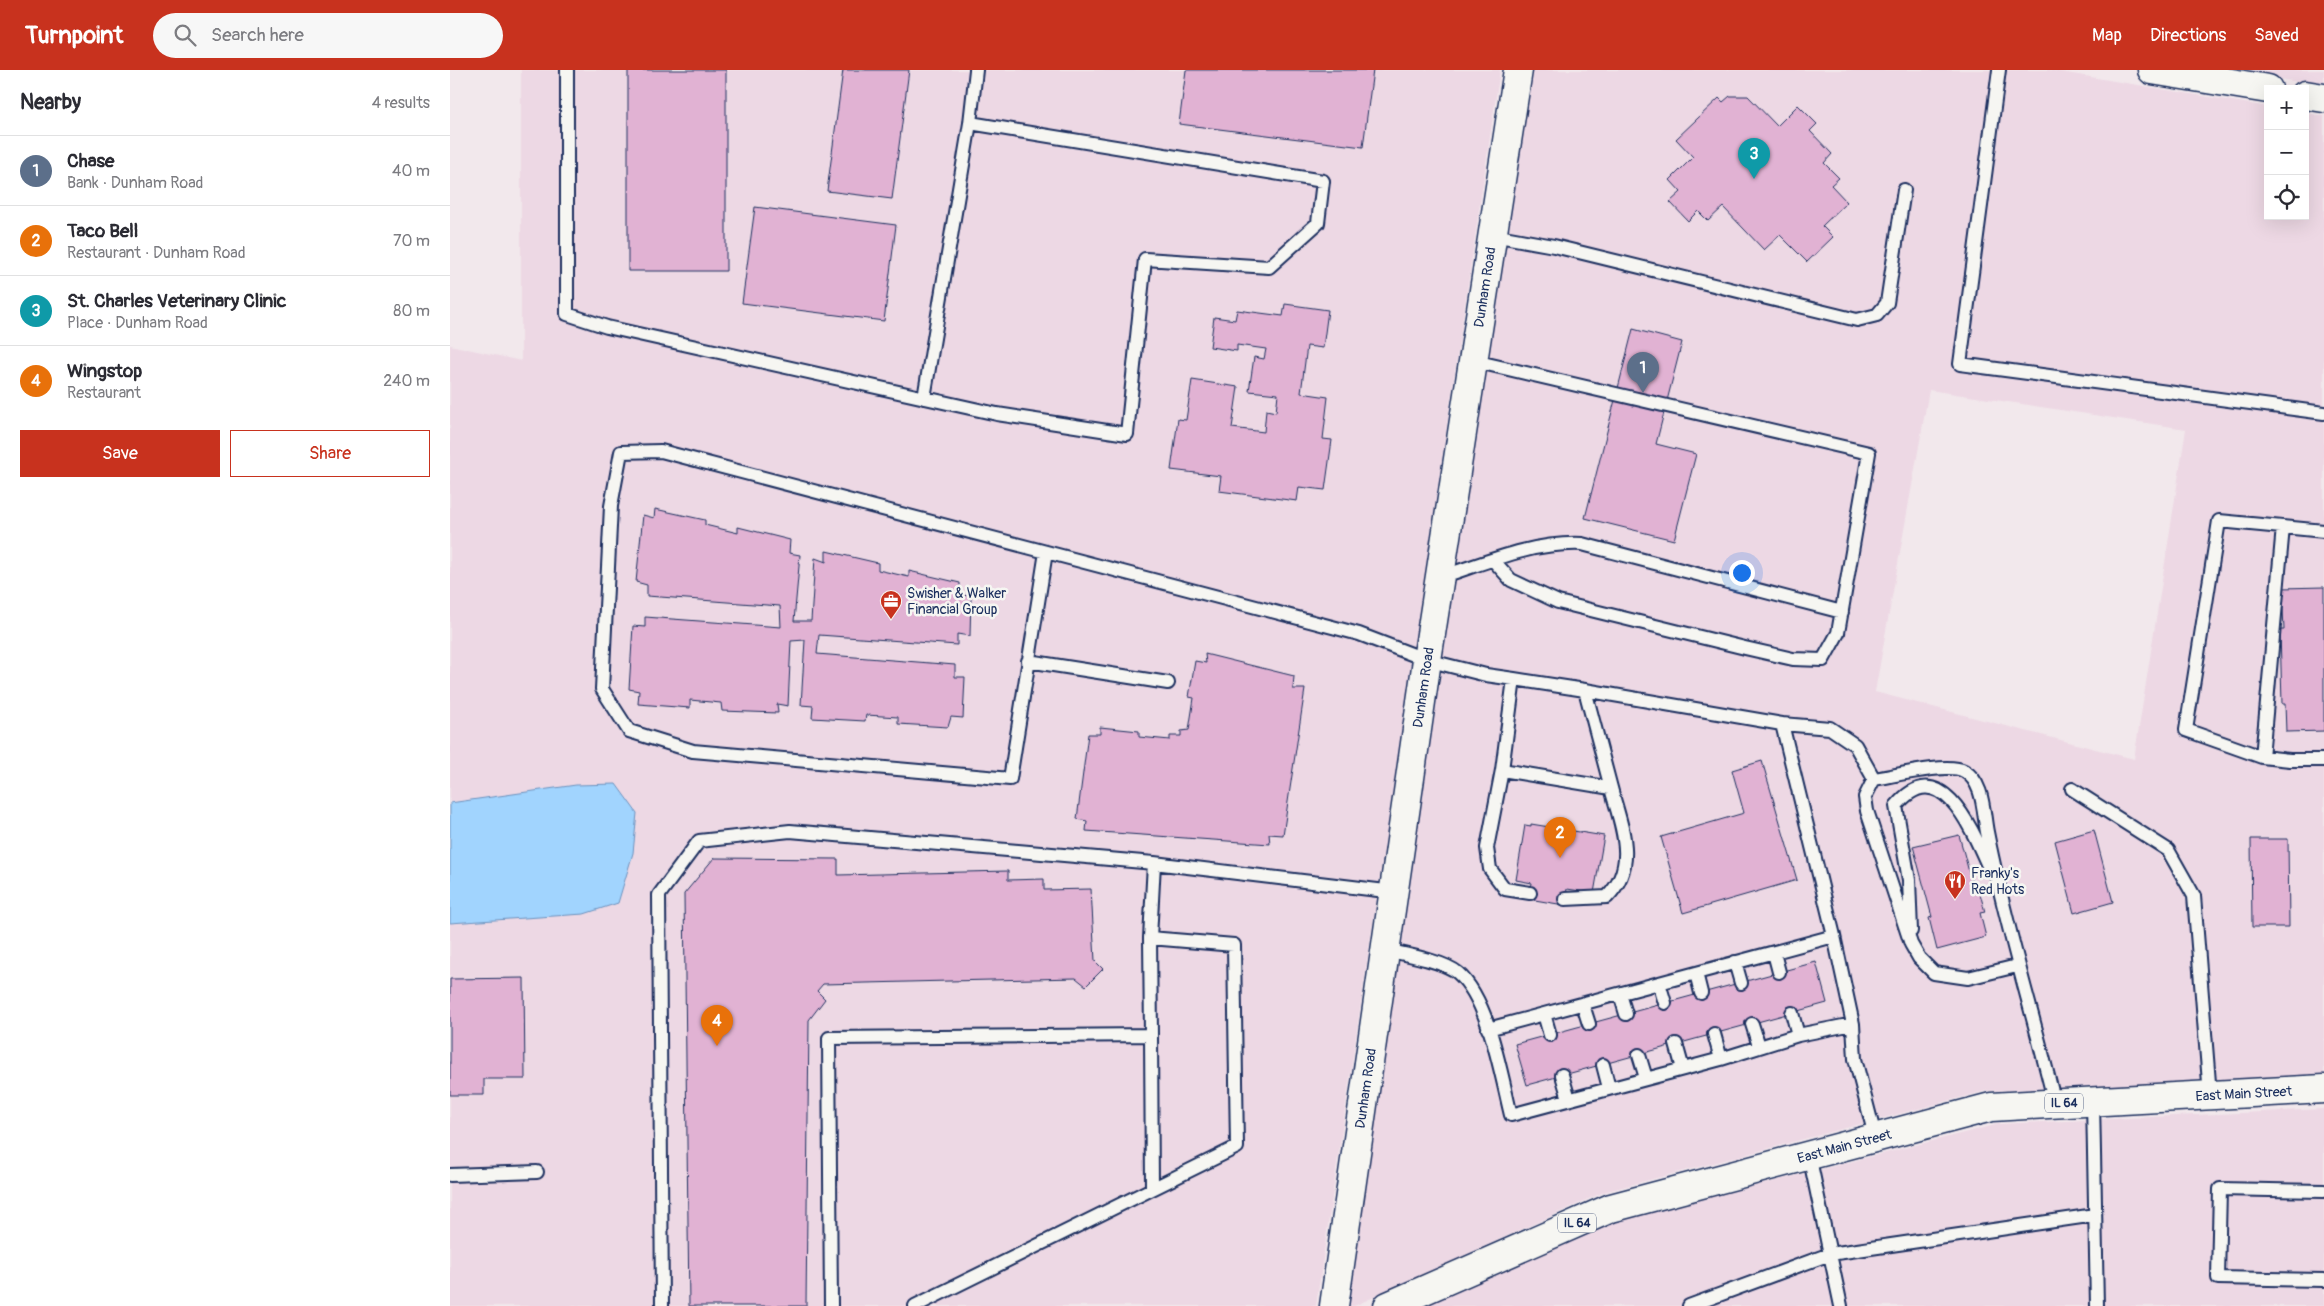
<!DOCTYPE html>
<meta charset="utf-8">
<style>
:root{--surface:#fff;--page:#f7f7f7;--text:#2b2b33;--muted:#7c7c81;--line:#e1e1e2;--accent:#c8321e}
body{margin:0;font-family:Pangolin,sans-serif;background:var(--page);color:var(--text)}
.controls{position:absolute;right:15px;top:15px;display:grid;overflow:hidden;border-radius:0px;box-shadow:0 5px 20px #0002}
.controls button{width:45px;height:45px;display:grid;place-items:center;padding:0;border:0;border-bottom:1px solid var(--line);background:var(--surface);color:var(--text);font:25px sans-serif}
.you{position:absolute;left:1291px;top:502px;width:18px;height:18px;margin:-12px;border:4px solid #fff;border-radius:50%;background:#1a73e8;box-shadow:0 0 0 8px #1a73e833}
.badge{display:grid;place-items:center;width:32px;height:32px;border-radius:50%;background:var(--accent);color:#fff;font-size:16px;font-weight:700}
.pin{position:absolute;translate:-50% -41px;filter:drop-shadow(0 1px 2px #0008)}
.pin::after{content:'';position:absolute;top:26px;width:18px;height:15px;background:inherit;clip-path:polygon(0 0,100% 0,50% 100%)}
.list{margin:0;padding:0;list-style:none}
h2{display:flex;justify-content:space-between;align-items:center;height:65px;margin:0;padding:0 20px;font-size:21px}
h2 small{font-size:16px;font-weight:400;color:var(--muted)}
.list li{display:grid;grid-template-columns:32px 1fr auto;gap:15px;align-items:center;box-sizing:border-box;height:70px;padding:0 20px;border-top:1px solid var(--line)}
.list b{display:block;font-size:19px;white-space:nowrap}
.list p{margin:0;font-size:16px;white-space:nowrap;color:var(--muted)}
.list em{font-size:16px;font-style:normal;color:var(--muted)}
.actions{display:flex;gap:10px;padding:15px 20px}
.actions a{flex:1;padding:11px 0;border:1px solid var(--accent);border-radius:0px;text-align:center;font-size:18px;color:var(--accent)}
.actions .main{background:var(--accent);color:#fff}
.icon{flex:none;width:28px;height:28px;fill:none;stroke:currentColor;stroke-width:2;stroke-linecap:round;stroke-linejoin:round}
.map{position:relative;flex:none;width:1874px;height:1236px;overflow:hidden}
header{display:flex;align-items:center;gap:30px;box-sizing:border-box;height:70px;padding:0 25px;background:var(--accent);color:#fff}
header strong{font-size:24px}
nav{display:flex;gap:28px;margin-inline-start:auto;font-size:18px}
.search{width:350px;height:45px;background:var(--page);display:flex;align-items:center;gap:12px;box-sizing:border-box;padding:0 18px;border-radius:28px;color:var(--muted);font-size:19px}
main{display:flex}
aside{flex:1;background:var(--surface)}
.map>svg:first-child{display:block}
.built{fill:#edd8e4;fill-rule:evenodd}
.water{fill:#a1d4fe;stroke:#6b92be}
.building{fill:#e1b2d3;stroke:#1b2f5e}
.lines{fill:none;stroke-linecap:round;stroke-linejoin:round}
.service-casing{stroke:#1b2f5e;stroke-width:16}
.tertiary-casing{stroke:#1b2f5e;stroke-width:31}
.primary-casing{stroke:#1b2f5e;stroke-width:31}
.service{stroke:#f6f6f2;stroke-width:12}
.tertiary{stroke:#f6f6f2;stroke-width:28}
.primary{stroke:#f6f6f2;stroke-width:28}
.labels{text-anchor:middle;stroke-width:5;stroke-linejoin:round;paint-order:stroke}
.shield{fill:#f6f6f2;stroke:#5d6b8a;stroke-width:1}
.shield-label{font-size:12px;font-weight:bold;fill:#1b2f5e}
.street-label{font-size:14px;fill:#1b2f5e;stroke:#f6f6f2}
.poi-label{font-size:14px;fill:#1b2f5e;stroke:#f6f6f2;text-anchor:start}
</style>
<header>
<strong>Turnpoint</strong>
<div class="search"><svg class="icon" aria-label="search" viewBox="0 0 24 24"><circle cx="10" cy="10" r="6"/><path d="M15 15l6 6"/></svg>Search here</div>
<nav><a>Map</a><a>Directions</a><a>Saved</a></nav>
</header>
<main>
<aside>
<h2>Nearby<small>4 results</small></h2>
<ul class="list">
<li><span class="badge" style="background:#5c6f8a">1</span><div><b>Chase</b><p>Bank · Dunham Road</p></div><em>40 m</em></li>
<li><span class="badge" style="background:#e8710a">2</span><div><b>Taco Bell</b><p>Restaurant · Dunham Road</p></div><em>70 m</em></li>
<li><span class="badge" style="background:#0f9aa8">3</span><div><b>St. Charles Veterinary Clinic</b><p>Place · Dunham Road</p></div><em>80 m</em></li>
<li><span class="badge" style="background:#e8710a">4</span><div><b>Wingstop</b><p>Restaurant</p></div><em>240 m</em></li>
</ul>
<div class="actions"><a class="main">Save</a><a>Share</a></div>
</aside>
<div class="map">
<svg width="1874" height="1236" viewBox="0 0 1874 1236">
<rect width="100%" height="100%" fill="#f2e8ec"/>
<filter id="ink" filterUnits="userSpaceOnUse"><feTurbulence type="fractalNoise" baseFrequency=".02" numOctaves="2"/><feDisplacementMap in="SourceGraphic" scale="10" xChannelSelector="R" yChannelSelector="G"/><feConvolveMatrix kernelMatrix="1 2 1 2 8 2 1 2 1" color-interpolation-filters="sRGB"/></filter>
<g filter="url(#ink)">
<!-- built -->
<path class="built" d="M71,0H1050L866,1236H0V275L71,291Z
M1083,0H1599L1818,37V146H1855V43L1874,46V1007L1536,1021L1154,1122L904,1236H897L1001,513ZM1479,320L1736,359L1684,689L1425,622Z
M1775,0H1874V16Z
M1874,1039V1236H946L1167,1151L1549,1054Z"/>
<!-- water -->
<path class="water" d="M166,714L187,743L183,783L168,833L134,844L0,853V733L126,715Z"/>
<!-- building -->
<path class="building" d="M178,0H276V201H178Z
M393,0H459L442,129L377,121Z
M736,0H923L913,77L729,54Z
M1280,26H1298L1327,56L1348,35L1367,54L1360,61L1382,84L1374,93L1389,108L1381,115L1397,132L1372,156L1383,167L1357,192L1330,165L1314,180L1273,137L1258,151L1248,141L1238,151L1220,132L1231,122L1220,110L1243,87L1226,69L1269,28L1273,32Z
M305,137L446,155L434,251L292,233Z
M835,234L878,240L873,278L857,276L851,323L878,327L873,369L882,370L875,420L849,417L847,431L769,421L771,406L721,400L728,349L736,350L742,310L788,317L782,358L814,362L816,340L826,342L828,324L799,321L804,287L814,289L816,279L787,275V281L760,277L764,247L785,250L787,240L833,246Z
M1183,259L1232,272L1206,374L1246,384L1224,470L1135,448Z
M205,439L255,450V455L288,463V457L340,470L339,483L350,485L344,551H361L365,488L376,492V481L428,493V500L459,507V501L510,513V525L521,526L520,566L507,564V575L369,565L367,584L505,595V607H515L513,648L501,647L498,657L448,654V647L416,645L415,651L362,648L363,636L351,635L355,570L341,571L338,636L327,634L328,643L272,641L271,633L240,630V638L188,634L189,621L179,619L183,556L195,557V547L331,557L330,536L197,526V515L186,512L193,445L204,448Z
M1874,517V661L1836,662L1835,634H1832L1830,560H1834L1832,518Z
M755,584L844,606L843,619H855L833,765L819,764L820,774L636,761L637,751L627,749L638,664H650V657L689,661V667L720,670V666H731V661L739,660L744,628L739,627L745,591L756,593Z
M1312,691L1347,810L1233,843L1211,767L1294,743L1282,700Z
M1081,754L1154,766L1144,823L1117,819L1114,835L1079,829L1082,813L1066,810L1075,755L1081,756Z
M1644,760L1663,832L1624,843L1605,771Z
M1509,765L1523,817L1528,816L1535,842L1530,843L1536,867L1487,880L1479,848L1482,847L1463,776Z
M1801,769H1838L1839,857H1802Z
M264,788L388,789V805L558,801V810L594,809V820L641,819L645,891L653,899L636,916L626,908L373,914L367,921L375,929L359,950L356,1236H239L234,824Z
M1366,892L1377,933L1077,1015L1065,974Z
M74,908L75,1009H34V1025H0V909Z"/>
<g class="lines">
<!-- service casing -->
<g class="service-casing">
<path id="service" d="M117,0V244L157,257L547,344L677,364L695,189L819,197L868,153L873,111L520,53L526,0
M1549,0L1510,294L1874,343
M1043,165L1104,176L1407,250L1427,245L1437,233L1454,120
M1024,291L1419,383L1388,563L1373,590L1343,589L1295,578L1108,532L1061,510L1043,490
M474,328L520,53
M1874,461L1769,451L1736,660L1812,687L1840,690H1874
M596,482L560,709L243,681L179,661L152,619L161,436L171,382L211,381L909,564L977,590L1036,605L1064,609L1052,700L1161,718L1135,620L1064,609
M991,507C1037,492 1083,472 1132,474L1392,542
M578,591L718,613
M1135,620L1332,654L1384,866
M1332,654L1380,658L1405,675L1424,709
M1812,687L1833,457
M1052,700L1037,778L1040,799L1055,819L1080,823
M1622,719L1718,780L1744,826L1760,1025
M1115,829L1157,827C1189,795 1171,756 1161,718
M1461,861L1459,810L1446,736C1491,681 1523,762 1539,798
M936,880C954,884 994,891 1008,903C1039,930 1051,1005 1061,1045L1271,989L1348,965L1403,954
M1324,883L1329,902
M1285,892L1291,913
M1567,896L1518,908L1484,903L1469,888L1461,874L1417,741L1415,727L1424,709C1444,706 1498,692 1514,701C1534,712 1533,742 1537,762C1555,854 1583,943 1605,1034
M1246,903L1251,923
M1209,913L1215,933
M1170,924L1176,944
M1133,935L1139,954
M1342,943L1348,965
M1094,944L1100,965
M1302,954L1309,976
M1038,959L1384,866L1403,954L1405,989L1425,1066
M1264,964L1271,989
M701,965L702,1118
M1226,974L1233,999
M1189,985L1196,1008
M1153,995L1159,1018
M1112,1005L1119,1029
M1643,1031L1647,1236
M1359,1085L1391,1236
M0,1105L87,1102
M1874,1121L1770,1119L1768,1208L1874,1210
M212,1236L209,825L249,771L340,761L704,793
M381,1236L379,968L701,965L700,868
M465,1236L787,1077L784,875L700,868L704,793L944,822
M1239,1236L1380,1184L1645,1145"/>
</g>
<!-- tertiary casing -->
<g class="tertiary-casing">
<g id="tertiary">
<path d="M1702,0L1818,19"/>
<path d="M1855,25L1874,28"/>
<path id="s1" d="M884,1236L977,590L1068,0"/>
</g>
</g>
<!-- primary casing -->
<g class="primary-casing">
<g id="primary">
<path id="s2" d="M938,1236L1161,1138L1541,1037L1874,1019"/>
</g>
</g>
<!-- service -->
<use href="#service" class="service"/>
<!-- tertiary -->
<use href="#tertiary" class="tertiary"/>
<!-- primary -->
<use href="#primary" class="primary"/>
</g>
</g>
<!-- icons -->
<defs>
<g id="office-pin" transform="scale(1.125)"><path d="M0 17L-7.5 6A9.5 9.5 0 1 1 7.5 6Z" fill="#c8321e" stroke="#f6f6f2"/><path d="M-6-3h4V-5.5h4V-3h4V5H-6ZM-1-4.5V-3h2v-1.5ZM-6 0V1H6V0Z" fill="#fff"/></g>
<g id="restaurant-pin" transform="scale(1.125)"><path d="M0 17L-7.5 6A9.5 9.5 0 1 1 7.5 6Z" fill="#c8321e" stroke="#f6f6f2"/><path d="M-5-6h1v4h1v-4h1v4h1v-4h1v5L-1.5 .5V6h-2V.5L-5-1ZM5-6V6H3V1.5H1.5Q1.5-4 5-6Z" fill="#fff"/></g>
</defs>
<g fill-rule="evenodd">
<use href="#office-pin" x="441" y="531"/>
<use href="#restaurant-pin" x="1505" y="811"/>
</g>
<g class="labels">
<!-- shield labels -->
<g class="shield">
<rect x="1595" y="1023.5" width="38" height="19" rx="4"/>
<rect x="1108" y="1143.5" width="38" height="19" rx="4"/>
</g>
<g class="shield-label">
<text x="1614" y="1037">IL 64</text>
<text x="1127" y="1157">IL 64</text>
</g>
<!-- street labels -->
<g class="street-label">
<text dy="5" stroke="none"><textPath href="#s1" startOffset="1030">Dunham Road</textPath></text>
<text dy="5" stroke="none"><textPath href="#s1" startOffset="625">Dunham Road</textPath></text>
<text dy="5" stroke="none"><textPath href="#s1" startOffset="220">Dunham Road</textPath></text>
<text dy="5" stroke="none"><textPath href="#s2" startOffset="890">East Main Street</textPath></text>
<text dy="5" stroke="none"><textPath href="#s2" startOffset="485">East Main Street</textPath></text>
</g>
<!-- poi labels -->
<g class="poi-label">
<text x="457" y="528">Swisher &amp; Walker<tspan x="457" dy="16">Financial Group</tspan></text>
<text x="1521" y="808">Franky's<tspan x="1521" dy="16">Red Hots</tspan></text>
</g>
</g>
</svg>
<div class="controls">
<button>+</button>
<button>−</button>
<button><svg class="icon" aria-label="locate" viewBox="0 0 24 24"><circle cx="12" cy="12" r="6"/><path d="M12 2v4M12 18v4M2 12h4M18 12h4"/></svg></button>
</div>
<div class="you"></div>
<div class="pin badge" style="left:1193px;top:323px;background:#5c6f8a">1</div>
<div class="pin badge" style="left:1110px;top:788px;background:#e8710a">2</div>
<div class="pin badge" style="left:1304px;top:109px;background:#0f9aa8">3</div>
<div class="pin badge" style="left:267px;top:976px;background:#e8710a">4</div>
</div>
</main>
